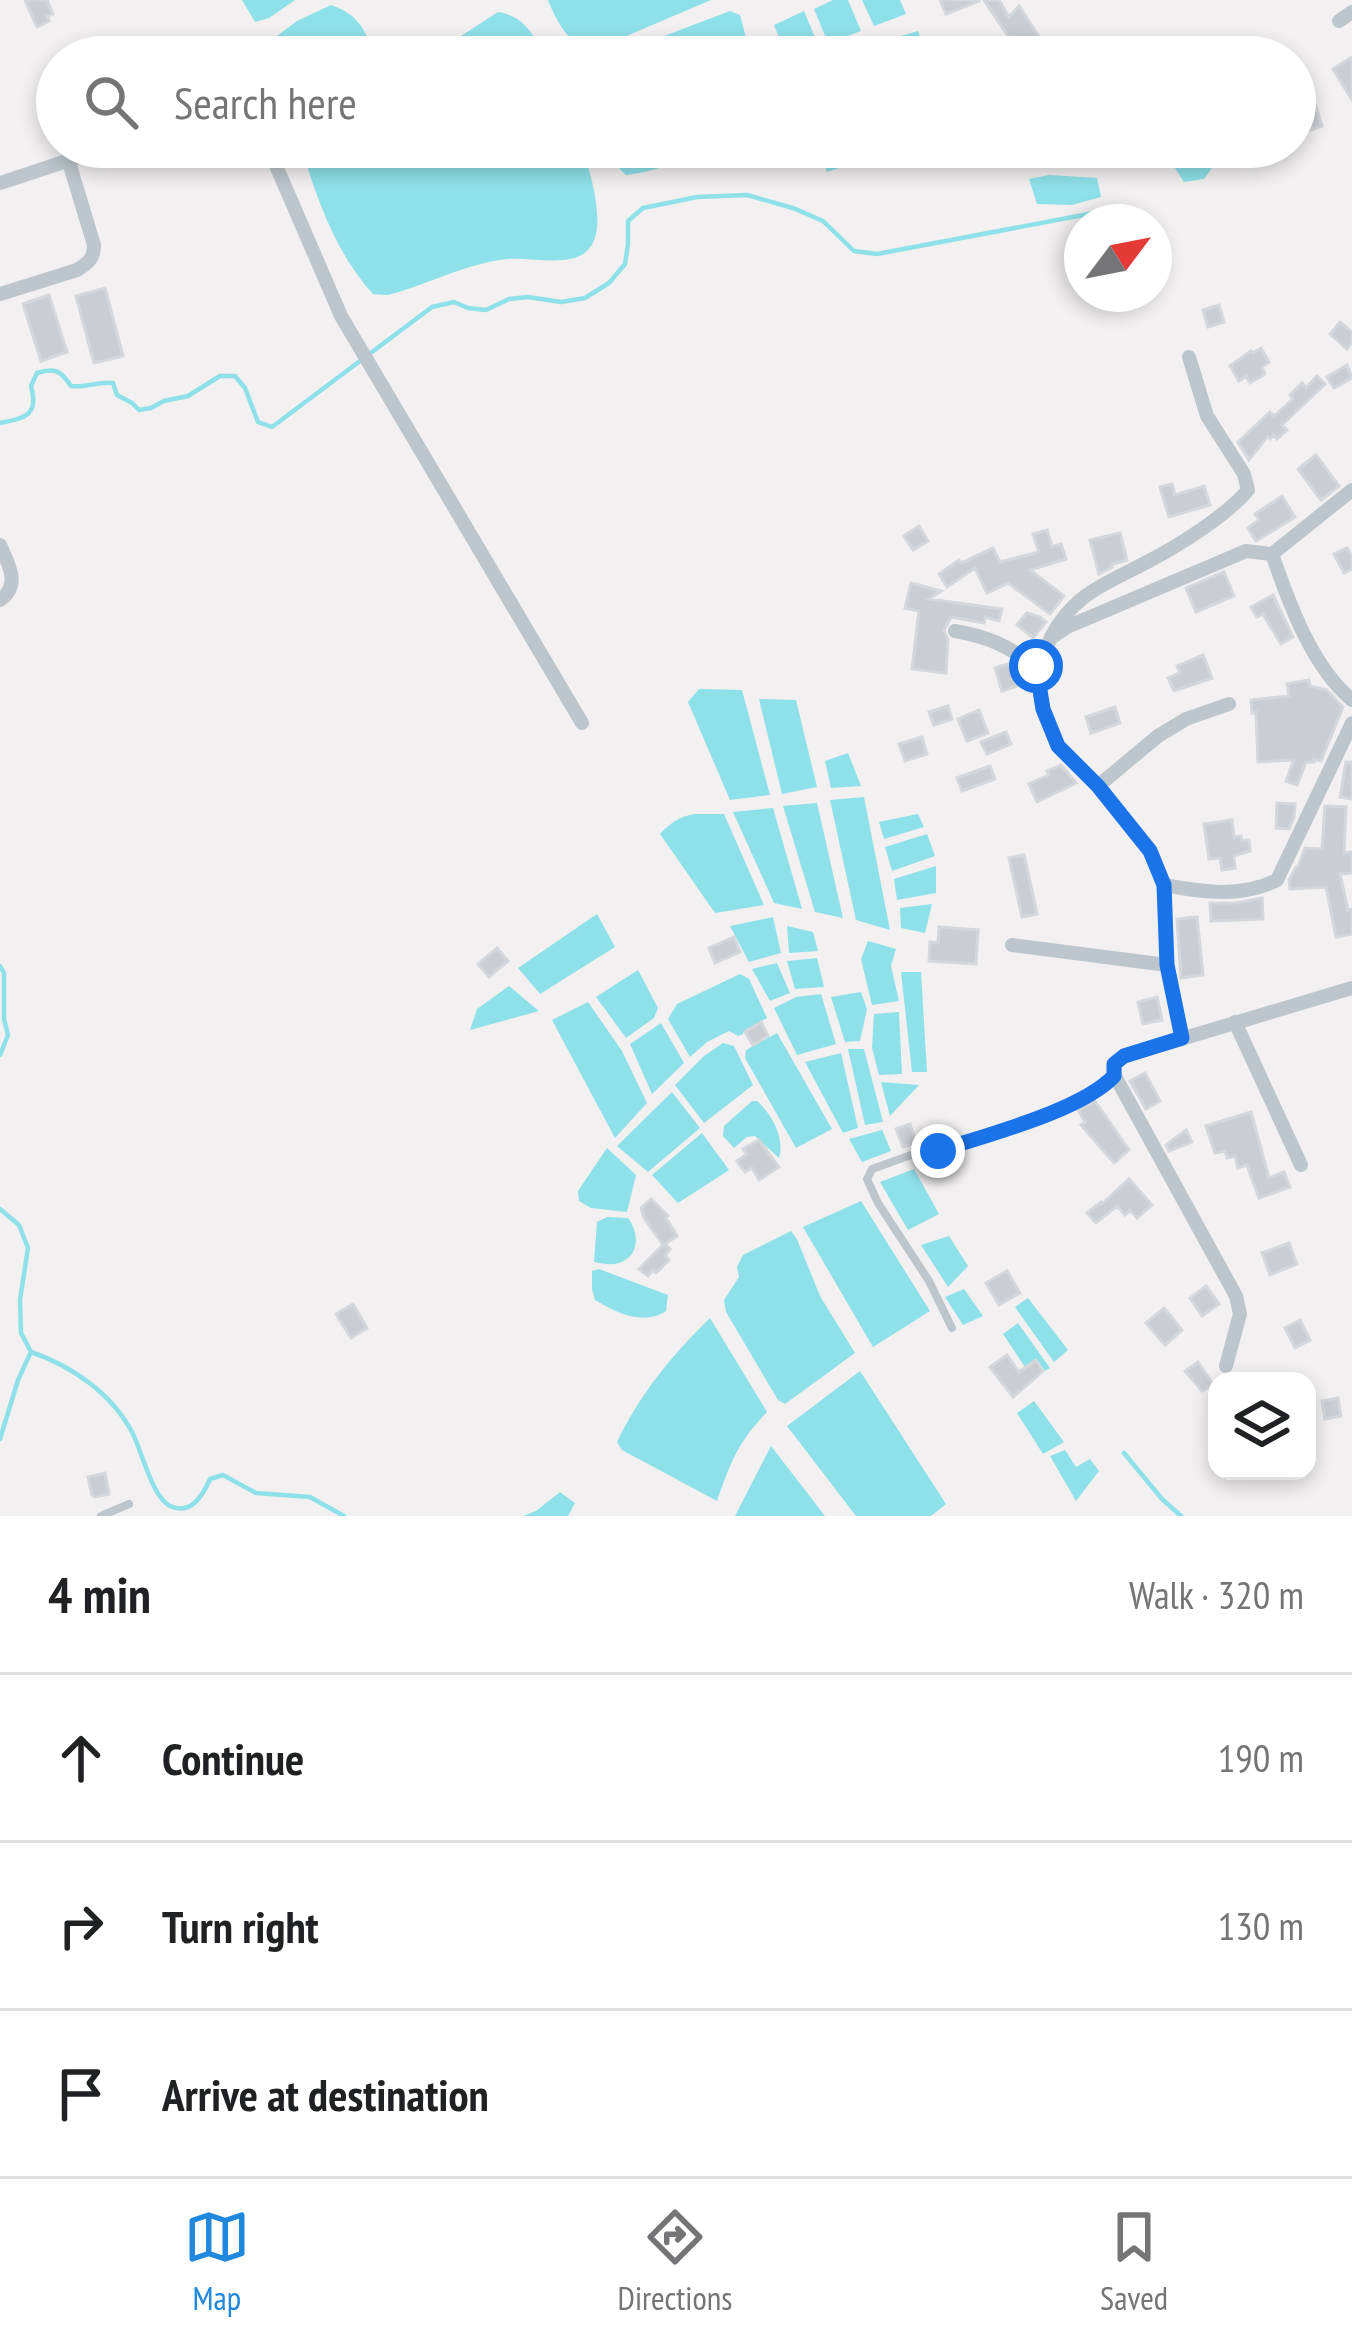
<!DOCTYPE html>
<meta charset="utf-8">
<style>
:root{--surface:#fff;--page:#f2f2f2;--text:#202124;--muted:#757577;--line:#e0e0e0;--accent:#2088dd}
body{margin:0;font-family:"PT Sans Narrow",sans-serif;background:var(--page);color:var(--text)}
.controls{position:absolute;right:36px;bottom:36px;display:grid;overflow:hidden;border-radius:24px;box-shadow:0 6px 18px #0003}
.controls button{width:108px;height:108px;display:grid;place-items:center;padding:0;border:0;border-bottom:3px solid var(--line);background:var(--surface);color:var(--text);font:60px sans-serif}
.compass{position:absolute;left:1064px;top:204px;width:108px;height:108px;border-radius:50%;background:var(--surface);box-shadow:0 6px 18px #0003;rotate:58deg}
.stop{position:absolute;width:36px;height:36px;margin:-27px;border:9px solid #1a73e8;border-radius:50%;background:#fff}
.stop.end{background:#1a73e8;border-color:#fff;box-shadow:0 3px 12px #0008}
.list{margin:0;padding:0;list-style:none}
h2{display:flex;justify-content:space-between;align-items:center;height:156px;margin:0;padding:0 48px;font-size:51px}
h2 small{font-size:39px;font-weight:400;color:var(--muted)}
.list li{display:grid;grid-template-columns:78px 1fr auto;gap:36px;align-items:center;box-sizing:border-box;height:168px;padding:0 48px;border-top:3px solid var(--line)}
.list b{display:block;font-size:45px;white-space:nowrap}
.list em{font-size:39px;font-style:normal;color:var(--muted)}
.icon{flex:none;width:66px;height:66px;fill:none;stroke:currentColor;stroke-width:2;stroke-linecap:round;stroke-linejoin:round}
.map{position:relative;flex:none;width:1352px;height:1516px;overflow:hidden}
.search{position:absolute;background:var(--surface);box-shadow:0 6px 18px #0003;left:36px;right:36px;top:36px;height:132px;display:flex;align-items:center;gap:30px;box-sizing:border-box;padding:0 42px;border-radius:66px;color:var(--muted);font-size:45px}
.sheet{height:660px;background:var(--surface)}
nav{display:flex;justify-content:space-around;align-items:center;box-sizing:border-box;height:168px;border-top:3px solid var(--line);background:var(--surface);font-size:33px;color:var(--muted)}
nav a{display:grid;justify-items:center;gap:6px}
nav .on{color:var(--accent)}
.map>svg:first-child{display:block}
.water{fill:#8fe1e9}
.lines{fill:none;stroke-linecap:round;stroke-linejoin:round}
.stream{stroke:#8fe1e9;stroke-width:4.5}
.building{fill:#caced2;stroke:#d4d7db;stroke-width:3}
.lane{stroke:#bcc6cc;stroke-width:8}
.street{stroke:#bcc6cc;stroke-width:14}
.route{stroke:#1a73e8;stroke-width:15}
</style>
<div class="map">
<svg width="1352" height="1516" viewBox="0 0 1352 1516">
<rect width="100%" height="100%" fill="#f2f0f0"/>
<!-- water -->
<path class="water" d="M242,0H295L269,18L255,22Z
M548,0H711L610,43L582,49C565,35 556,21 548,0Z
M833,0H848L861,31L828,43L814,9Z
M862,0H900L906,14L874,26Z
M331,5C353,13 361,22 370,43L360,52L349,57H267L269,42L297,21Z
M730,11L740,15L751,57H609Z
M804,11L819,47L787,57L774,25Z
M498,12C525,16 533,35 546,57H413L444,47Z
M918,31L928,57H889L884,41Z
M301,147H583C590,176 616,247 574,258C553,264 528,257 507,259C467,263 427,285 388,295L373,294C336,254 317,199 301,147Z
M609,147H771V150L765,159C747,164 734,158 716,157C685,157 656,172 626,175L617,166Z
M818,147H859L864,160L827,172Z
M1188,147H1206L1210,153L1212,168L1204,179L1184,182L1173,165L1177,152Z
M1049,175L1097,178L1101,197L1072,205L1037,204L1029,179Z
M699,689L742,690L770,795L730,800L688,702Z
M759,699L796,700L817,787L782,794Z
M848,753L861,786L831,788L825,761Z
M864,797L890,930L856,920L830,800Z
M817,803L843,918L815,912L783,806Z
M773,808L802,909L774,903L733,812Z
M694,814H724L764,905L715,913L660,834C670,823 679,817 694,814Z
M918,814L924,827L884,839L879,822Z
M927,834L935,856L892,871L885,847Z
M936,866V893L897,900L894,879Z
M932,904L925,933L901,928L900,908Z
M597,914L615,947L540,994L518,968Z
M773,917L781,953L749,962L730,926Z
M787,926L813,932L818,951L789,953Z
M868,941L896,949L891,966L899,1001L872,1005L861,959Z
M817,958L824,987L795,989L787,961Z
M777,963L790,993L770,1001L752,969Z
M638,970L658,1008L654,1018L626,1038L596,997Z
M901,972H921L927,1072H912Z
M740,974L749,979L767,1018L744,1031L743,1034L738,1036L729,1031L707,1042L690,1057L668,1019L677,1004Z
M509,986L539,1011L470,1030L477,1009Z
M861,992L867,1009L860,1041L845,1042L831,997Z
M821,994L836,1044L797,1055L774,1008L796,997Z
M588,1002L622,1051L647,1103L615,1138L552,1020Z
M899,1012L902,1074L879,1075L872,1048L874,1014Z
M661,1023L684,1063L652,1094L630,1044Z
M777,1033L832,1129L796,1148L745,1058L746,1050Z
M723,1043L734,1046L753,1085L704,1123L675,1085L704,1056Z
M848,1049H864L883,1122L865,1125Z
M841,1053L858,1128L843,1133L805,1062Z
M881,1082L919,1085L890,1116Z
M672,1092L700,1128L648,1172L617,1146Z
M752,1101H757C772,1115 785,1137 779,1158L755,1136L747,1137L734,1148L723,1136L724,1126Z
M882,1130L891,1151L862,1162L849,1139Z
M702,1133L729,1170L678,1203L652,1175Z
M607,1148L636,1175L627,1212L591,1208L579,1201L578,1191Z
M914,1169L939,1214L908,1230L880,1182Z
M861,1201L930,1311L873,1347L803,1227Z
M607,1217L628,1218C641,1235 639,1260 614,1264C607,1265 601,1263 594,1262L597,1222Z
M791,1231L797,1239L820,1296L855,1353L785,1404L778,1400L726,1312L724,1300L739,1277L737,1267L743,1255Z
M949,1236L968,1266L948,1287L921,1245Z
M599,1269L668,1295L666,1311C643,1326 617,1313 595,1300L592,1289V1271Z
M964,1289L983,1316L963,1325L945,1297Z
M1028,1298L1068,1350L1054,1362L1015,1307Z
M710,1318L767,1412C738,1442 731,1461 717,1501L622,1450L617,1442C640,1394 672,1355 710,1318Z
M1018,1323L1050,1368L1045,1371L1036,1359L1025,1367L1003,1334Z
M860,1371L946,1504L931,1516H856L787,1426Z
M1034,1401L1064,1442L1043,1454L1017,1413Z
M771,1446L825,1516H735Z
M1065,1450L1076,1467L1090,1459L1099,1471L1076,1501L1050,1456Z
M560,1492L575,1503L568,1516H523L536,1511Z"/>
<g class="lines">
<!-- stream -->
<path class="stream" d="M0,423C26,418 39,415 31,386L37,373C55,367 61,371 71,386C86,388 99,381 113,383L117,395L132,403L139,410L151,408L164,401L188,396L220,376H235L245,388L258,422L272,427L432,307L454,302L468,308L486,310L509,299L528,297L561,302L585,298L609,283L625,264L628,244V221L643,208L697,197L747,195L793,208L823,221L854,251L877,254L1115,209
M0,966L4,973V1019L8,1035L0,1055
M0,1209L19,1225L28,1248L20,1300L21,1333L31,1352C72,1366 111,1393 132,1432C142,1451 152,1497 170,1506C191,1516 203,1495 210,1479L223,1475L256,1493L310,1497L344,1516
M0,1439L18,1380L30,1354
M1124,1453L1162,1499L1181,1516"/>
</g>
<!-- building -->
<path class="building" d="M25,0H47L53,14L47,16L49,21L37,27Z
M940,0H979V1L946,14Z
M984,0H999L1009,17L1019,6L1042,41L1020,54Z
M1352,57V100L1333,69Z
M1311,91L1322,126L1307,131L1296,96Z
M105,288L123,356L94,363L76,296Z
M49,295L67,352L41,361L23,304Z
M1219,305L1224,322L1208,327L1203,310Z
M1340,322L1352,332V342L1347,349L1330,334Z
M1261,348L1269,362L1262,367L1265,374L1250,383L1246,376L1239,381L1230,366L1251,351L1253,353Z
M1347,365L1352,378L1334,388L1327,377Z
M1317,376L1325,384L1282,425L1287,430L1277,439L1274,435L1270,439L1268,436L1249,460L1238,442L1270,412L1274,416L1293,399L1290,395L1302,383L1306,388Z
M1316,455L1339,486L1321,500L1298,469Z
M1172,484L1175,495L1204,486L1210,505L1169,517L1160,487Z
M1282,496L1295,517L1256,541L1248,528L1259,520L1255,514Z
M919,526L928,541L913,550L904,536Z
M1047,530L1052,547L1061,544L1066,559L1030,570L1064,596L1050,614L1008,583L987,593L975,568L947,587L939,574L959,560L961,563L993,548L1000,562L1039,552L1033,534Z
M1120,533L1127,560L1111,565L1112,567L1099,574L1090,540Z
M1347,548L1352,557V569L1344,573L1334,554Z
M1224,572L1234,596L1196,612L1186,588Z
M911,583L941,591L929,599L1002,609L999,621L985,617L984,623L951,617L944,630L948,640L946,673L912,669L919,611L905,608Z
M1273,595L1293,637L1281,644L1263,614L1257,617L1251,607Z
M1027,613L1040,617L1046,622L1033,638L1017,625Z
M1203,655L1212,678L1174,691L1168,678L1180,673L1177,666Z
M1011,663L1024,671L1027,683L1002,691L995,668Z
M1309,680L1310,686L1327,690L1343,707L1321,761L1314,759V762H1306L1297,785L1286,781L1294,760L1258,762L1256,712L1252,713L1251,700L1289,696L1287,684Z
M948,706L952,719L934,725L929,712Z
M1115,707L1120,723L1091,733L1086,717Z
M979,710L988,733L967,741L958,719Z
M1006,732L1011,744L987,754L981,742Z
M922,737L927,754L905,761L899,744Z
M1346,762H1352V799L1340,797Z
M1061,765L1076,783L1037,802L1029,784L1049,775L1047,771Z
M990,766L995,779L962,791L957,778Z
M1277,803L1295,804L1294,817L1289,829L1276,828Z
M1325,806L1346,807L1344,853L1352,852V873L1340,874L1348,910L1352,909V934L1336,937L1326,887L1290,889L1289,880L1296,867H1298L1305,848L1322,849Z
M1232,820L1234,837L1241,836L1242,841L1249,840L1250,851L1234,856L1235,868L1222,870L1220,858L1209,859L1204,824Z
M1024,855L1037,914L1022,917L1009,858Z
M1262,898L1263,919L1211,921L1210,903H1236Z
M1197,917L1203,975L1181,978L1177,919Z
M939,927L978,930L976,964L929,961L930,942L938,943Z
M734,937L740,952L715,963L709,948Z
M497,948L508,961L489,977L478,964Z
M1157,997L1162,1020L1143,1024L1138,1002Z
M761,1022L768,1036L753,1045L745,1032Z
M1145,1073L1160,1101L1146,1109L1130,1081Z
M1095,1101L1129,1150L1114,1163L1081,1125L1085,1122L1078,1110Z
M1251,1112L1269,1178L1284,1172L1290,1187L1259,1198L1247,1165L1238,1168L1235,1156L1227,1158L1225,1151L1215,1153L1206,1126Z
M910,1124L916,1143L903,1147L896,1129Z
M1186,1130L1192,1142L1169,1151L1166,1145Z
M759,1140L779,1167L759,1180L752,1168L745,1172L737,1161L747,1154L743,1149Z
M1129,1179L1152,1205L1137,1218L1130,1210L1125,1215L1117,1206L1096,1223L1087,1213L1101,1202L1102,1204Z
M651,1199L668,1216L666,1218L677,1236L665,1244L670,1249L665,1256L669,1260L656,1273L653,1270L648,1276L639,1269L663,1245L644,1218L641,1208Z
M1289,1243L1297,1264L1270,1275L1262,1253Z
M1007,1271L1020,1293L999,1305L986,1283Z
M1206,1286L1219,1304L1202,1316L1190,1298Z
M353,1304L367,1328L351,1338L336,1314Z
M1164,1308L1182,1330L1165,1345L1146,1323Z
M1300,1320L1310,1340L1295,1348L1285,1328Z
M1007,1355L1019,1372L1036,1360L1043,1371L1013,1397L990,1367Z
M1198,1362L1213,1384L1202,1391L1185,1371Z
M1338,1398L1341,1416L1325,1419L1322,1401Z
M105,1473L109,1494L95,1497L92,1495L88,1477Z"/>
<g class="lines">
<!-- lane -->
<path class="lane" d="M952,1328L929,1281L878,1203L867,1179L872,1169L914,1154L938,1151C984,1135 1081,1111 1114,1077
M101,1516L129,1504"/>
<!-- street -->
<path class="street" d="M1339,21L1352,12
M268,147L341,316L582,723
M0,183L109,147
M0,294L77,270C88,263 94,259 94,245L68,159
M1352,490L1272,554L1246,551L1067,627L1051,638L1036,666L1043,709L1058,746L1098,786L1151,851L1164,885C1202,892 1241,898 1277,880L1352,723
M0,545C9,565 21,585 0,600
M1272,554C1289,603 1312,667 1352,700
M955,631C990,637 1007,646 1036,666
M1051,637C1074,593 1106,584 1147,562C1178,546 1226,516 1248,490L1244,474L1207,416L1189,357
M1098,786L1158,736L1186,719L1229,704
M1164,885L1167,965L1182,1038
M1012,945L1167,965
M1235,1022L1301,1165
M1226,1366L1240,1314L1236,1296L1115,1076L1114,1064L1124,1056L1352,988"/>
</g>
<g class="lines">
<!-- route -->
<path class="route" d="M938,1151C986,1135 1081,1111 1114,1076V1064L1124,1056L1182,1038L1167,965L1164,885L1150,851L1098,786L1058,746L1043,709L1036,666"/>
</g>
</svg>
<div class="controls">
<button><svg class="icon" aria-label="layers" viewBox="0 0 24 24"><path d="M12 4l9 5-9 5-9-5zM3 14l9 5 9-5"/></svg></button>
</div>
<svg class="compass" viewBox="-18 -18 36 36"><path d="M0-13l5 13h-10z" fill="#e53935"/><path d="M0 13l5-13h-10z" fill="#757577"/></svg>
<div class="stop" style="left:1036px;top:666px"></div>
<div class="stop end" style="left:938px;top:1151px"></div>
<div class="search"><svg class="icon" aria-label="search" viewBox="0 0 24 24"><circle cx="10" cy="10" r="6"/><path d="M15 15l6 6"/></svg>Search here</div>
</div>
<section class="sheet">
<h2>4 min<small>Walk · 320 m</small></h2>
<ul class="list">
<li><svg class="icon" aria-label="ahead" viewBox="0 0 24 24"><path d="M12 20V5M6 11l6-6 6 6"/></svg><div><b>Continue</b></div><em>190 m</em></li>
<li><svg class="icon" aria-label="right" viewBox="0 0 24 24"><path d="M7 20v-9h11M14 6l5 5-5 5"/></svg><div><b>Turn right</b></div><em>130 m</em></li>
<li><svg class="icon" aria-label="arrive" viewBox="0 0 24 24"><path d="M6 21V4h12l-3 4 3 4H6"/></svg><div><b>Arrive at destination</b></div></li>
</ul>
</section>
<nav>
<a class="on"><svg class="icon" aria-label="map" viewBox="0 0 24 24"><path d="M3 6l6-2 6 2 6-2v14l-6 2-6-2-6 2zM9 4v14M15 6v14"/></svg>Map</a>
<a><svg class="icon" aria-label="directions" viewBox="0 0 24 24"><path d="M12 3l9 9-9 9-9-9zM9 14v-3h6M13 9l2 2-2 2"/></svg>Directions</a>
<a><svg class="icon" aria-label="saved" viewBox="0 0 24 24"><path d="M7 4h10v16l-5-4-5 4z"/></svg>Saved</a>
</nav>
